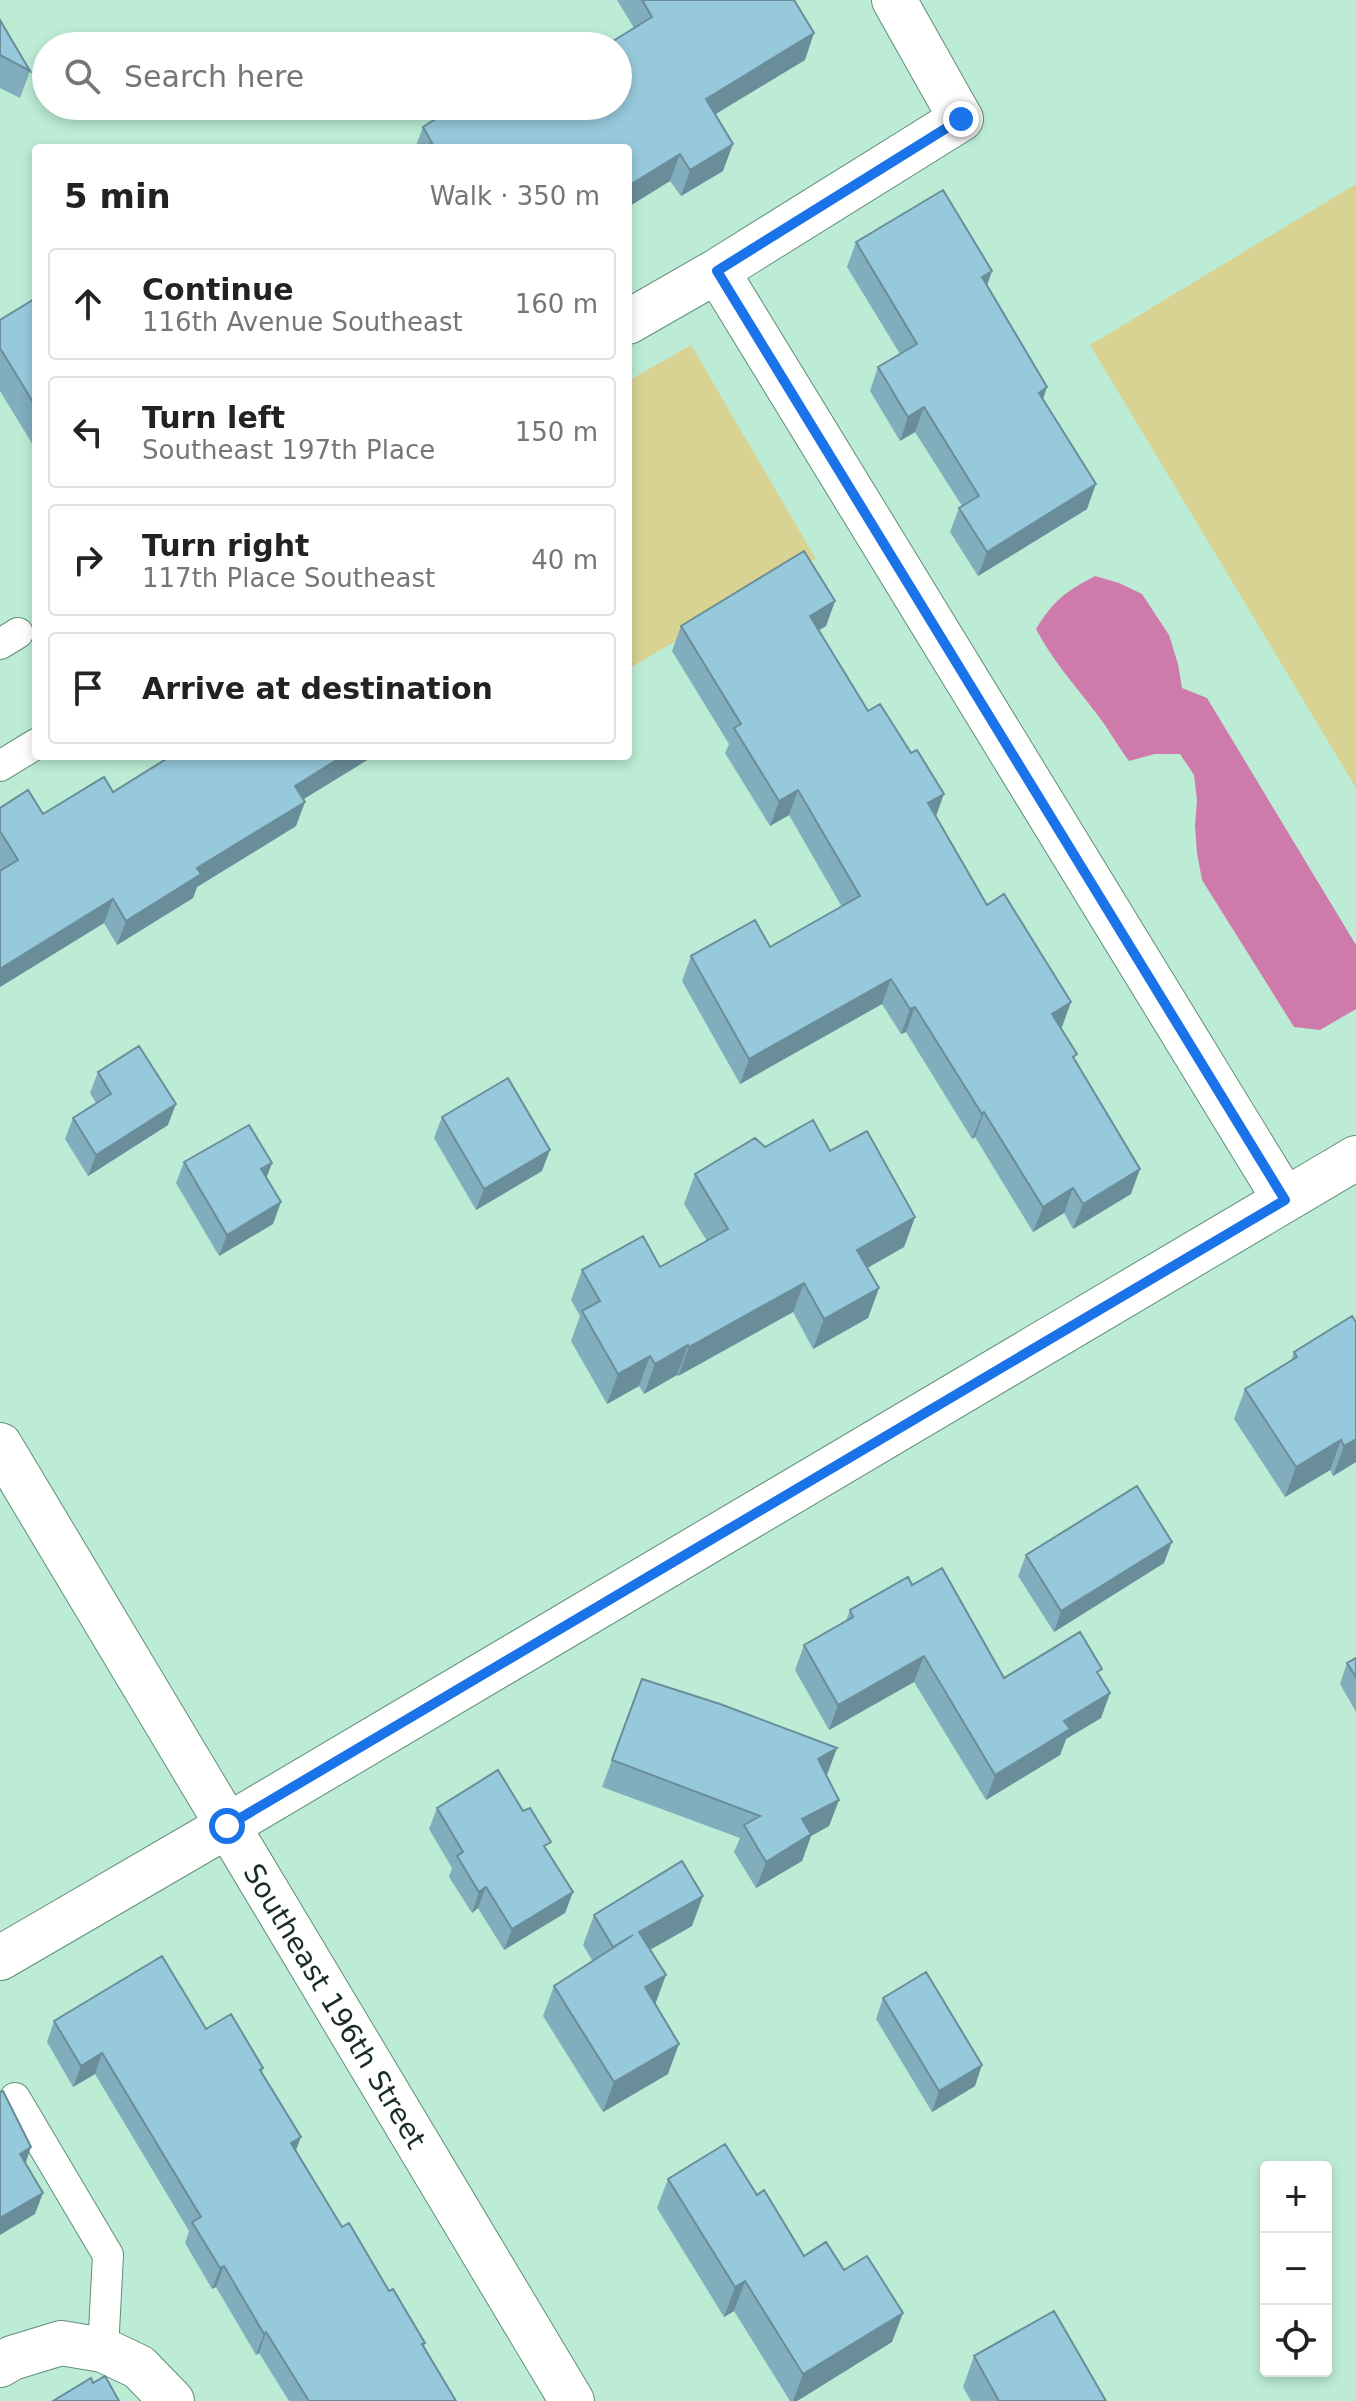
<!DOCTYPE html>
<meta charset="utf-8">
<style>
:root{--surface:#fff;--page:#f2f2f2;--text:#222;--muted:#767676;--line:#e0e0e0}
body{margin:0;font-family:"DejaVu Sans",sans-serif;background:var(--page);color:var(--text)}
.controls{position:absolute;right:24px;bottom:24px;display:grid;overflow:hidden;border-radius:8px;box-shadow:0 4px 12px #0003}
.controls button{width:72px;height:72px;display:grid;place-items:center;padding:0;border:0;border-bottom:2px solid var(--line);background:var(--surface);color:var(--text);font:40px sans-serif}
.stop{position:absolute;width:24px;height:24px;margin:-18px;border:6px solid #1a73e8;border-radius:50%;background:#fff}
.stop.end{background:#1a73e8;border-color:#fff;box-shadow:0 2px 8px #0008}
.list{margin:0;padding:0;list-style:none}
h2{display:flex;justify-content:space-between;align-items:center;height:104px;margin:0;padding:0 32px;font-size:34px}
h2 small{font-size:26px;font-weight:400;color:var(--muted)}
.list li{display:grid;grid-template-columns:52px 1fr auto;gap:24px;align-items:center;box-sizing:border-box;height:112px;margin:0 16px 16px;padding:0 16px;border:2px solid var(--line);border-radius:8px}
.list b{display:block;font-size:30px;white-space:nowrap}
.list p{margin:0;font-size:26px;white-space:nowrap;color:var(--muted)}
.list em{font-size:26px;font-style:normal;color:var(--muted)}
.icon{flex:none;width:44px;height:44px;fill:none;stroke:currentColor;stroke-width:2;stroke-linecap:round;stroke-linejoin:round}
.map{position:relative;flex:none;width:1356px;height:2401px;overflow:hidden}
.search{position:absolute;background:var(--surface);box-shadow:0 4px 12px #0003;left:32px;top:32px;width:600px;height:88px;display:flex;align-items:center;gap:20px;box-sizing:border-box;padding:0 28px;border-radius:44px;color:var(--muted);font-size:30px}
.panel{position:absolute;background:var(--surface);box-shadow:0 4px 12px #0003;left:32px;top:144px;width:600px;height:616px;border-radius:8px}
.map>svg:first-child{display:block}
.green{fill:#d8d393}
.water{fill:#ce7bac}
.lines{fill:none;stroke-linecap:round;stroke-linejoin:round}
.service-casing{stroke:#618e7a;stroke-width:32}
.minor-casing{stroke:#618e7a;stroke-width:46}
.tertiary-casing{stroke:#618e7a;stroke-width:46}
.service{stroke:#fff;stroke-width:30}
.minor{stroke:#fff;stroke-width:44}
.tertiary{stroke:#fff;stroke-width:44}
.wall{fill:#82adbd}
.shaded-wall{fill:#6a8d9a}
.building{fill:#97c9dc;stroke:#6a8d9a;stroke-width:2}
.route{stroke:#1a73e8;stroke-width:10}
.labels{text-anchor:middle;stroke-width:7;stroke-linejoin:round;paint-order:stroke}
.street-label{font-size:28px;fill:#192c24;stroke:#fff}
</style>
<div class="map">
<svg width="1356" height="2401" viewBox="0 0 1356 2401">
<rect width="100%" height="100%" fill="#bcecd5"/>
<!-- green -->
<path class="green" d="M1356,184V788L1090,345Z
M691,345L816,559L628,669V381Z"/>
<!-- water -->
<path class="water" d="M1095,576L1119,583L1142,594L1169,635L1178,664L1182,688L1207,698L1356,945V1009L1320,1030L1294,1027L1202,880L1197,853L1195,826L1197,800L1194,775L1180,754H1155L1129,761C1117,745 1108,728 1096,713C1075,685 1052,660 1036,629C1054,600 1065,592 1095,576Z"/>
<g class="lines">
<!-- service casing -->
<g class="service-casing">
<path id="service" d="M0,644L18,633
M0,766L36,744
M15,2098L108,2255L103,2350"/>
</g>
<!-- minor casing -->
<g class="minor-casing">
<path id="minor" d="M717,271L1285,1200
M628,322L717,271L961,119L894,0
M227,1826L1356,1158
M0,2365L12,2358L61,2343L103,2350L139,2367L172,2401"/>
</g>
<!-- tertiary casing -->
<g class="tertiary-casing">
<path id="tertiary" d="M0,1445L572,2401
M0,1958L227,1826"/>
</g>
<!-- service -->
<use href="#service" class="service"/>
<!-- minor -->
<use href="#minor" class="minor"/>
<!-- tertiary -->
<use href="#tertiary" class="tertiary"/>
</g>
<!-- wall -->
<path class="wall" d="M617,0H794L805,60L715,114L723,171L681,196L670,181L628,207V148H415L423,127L459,114L618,106L634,28Z
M0,20L30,71L20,98L0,88Z
M856,242L992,271L987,285L1043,400L1087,509L978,576L950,532L959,508L962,506L915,432L900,441L870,391L878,367L900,354L847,267Z
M36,298V450L0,391V320Z
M835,601L826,626L819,630L868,711L936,817L987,905L1071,1002L1061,1028L1131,1194L1073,1229L1064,1213L1033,1232L975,1137L972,1139L906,1032L901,1034L882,1004L740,1084L682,981L691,956L770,947L842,907L789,815L770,826L725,753L729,744L672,651L681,626Z
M113,792L303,799L296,826L197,887L193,898L117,945L104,923L0,987V808L43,814Z
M98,1072L168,1125L88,1176L65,1139L73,1118L96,1103L90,1093Z
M442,1117L542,1171L476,1210L434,1138Z
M765,1147L830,1151L915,1217L904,1247L867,1268L879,1288L868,1318L813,1349L793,1312L678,1376L677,1375L644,1394L639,1386L607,1404L571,1341L580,1316L571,1300L582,1270L660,1267L707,1241L684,1204L695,1174Z
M184,1162L272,1163L266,1178L273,1224L219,1256L176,1183Z
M1356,1322V1462L1333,1476L1330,1470L1285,1497L1234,1419L1245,1389L1291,1361L1294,1352Z
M1026,1555L1164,1563L1054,1632L1018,1576Z
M912,1585L1004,1678L1100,1676L1110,1693L1101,1718L1066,1739L1060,1755L986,1800L914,1682L829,1730L795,1670L804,1645L846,1621L850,1610Z
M1356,1658V1712L1340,1684L1347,1663Z
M642,1679L837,1748L826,1775L839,1800L829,1826L811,1836L802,1861L756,1888L734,1852L740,1838L602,1787Z
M437,1808L547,1851L573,1892L565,1913L504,1950L478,1908L472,1913L449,1877L452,1868L429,1829Z
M594,1915L692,1926L650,1950L655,2004L668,2074L603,2112L543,2016L554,1986L593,1962L583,1945Z
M883,1998L975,2086L932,2112L876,2019Z
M54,2021L206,2029L263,2068L262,2072L296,2150L342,2227L425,2343L424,2347L456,2401H289L259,2353L256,2355L216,2287L212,2289L185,2243L189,2231L95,2074L73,2087L47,2042Z
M668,2179L757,2195L804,2256L844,2270L892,2342L797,2401H790L734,2311L724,2317L657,2208Z
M974,2356L1106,2401H971L963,2387Z"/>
<!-- shaded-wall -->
<path class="shaded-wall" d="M814,33L805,60L696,126L706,99Z
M733,144L723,171L681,196L690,170Z
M680,154L670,181L628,207V186Z
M992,271L983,296L982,277Z
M1047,387L1039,412V393Z
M924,407L915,432L900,441L908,417Z
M1096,484L1087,509L978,576L987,552Z
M835,601L826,626L801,641L810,616Z
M343,756H374L286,810L295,786Z
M798,790L789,815L770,826L779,801Z
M944,794L935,819L928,803Z
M305,802L296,826L197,887L193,898L117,945L126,921L197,868Z
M113,899L104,923L0,987V969Z
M891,979L882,1004L740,1084L749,1059Z
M1071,1002L1062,1027L1043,1039L1052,1014Z
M915,1007L906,1032L901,1034L910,1009Z
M176,1104L168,1125L88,1176L96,1155Z
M984,1112L975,1137L972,1139L982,1114Z
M550,1150L542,1171L476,1210L484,1189Z
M272,1163L264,1184L261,1169Z
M1140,1169L1131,1194L1073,1229L1083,1204Z
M1073,1188L1064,1213L1033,1232L1043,1207Z
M281,1202L273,1224L219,1256L227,1235Z
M915,1217L904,1247L846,1280L857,1250Z
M804,1283L793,1312L678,1376L689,1347Z
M879,1288L868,1318L813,1349L824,1319Z
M688,1345L677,1375L644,1394L655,1364Z
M650,1356L639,1386L607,1404L618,1374Z
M1356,1439V1462L1333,1476L1344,1446Z
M1341,1440L1330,1470L1285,1497L1296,1467Z
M1172,1542L1164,1563L1054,1632L1061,1611Z
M924,1656L914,1682L829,1730L838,1705Z
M1110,1693L1101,1718L1066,1739L1060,1755L986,1800L995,1775L1064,1721Z
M837,1748L827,1775L809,1786L818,1759Z
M839,1800L829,1826L811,1836L802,1861L756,1888L766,1862L802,1819Z
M486,1887L478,1908L472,1913L479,1892Z
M573,1892L565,1913L504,1950L512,1929Z
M703,1896L692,1926L628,1962L639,1932Z
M666,1975L655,2005L645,1987Z
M679,2044L668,2074L603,2112L614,2082Z
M102,2053L95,2074L73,2087L81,2066Z
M982,2065L975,2086L932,2112L939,2091Z
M301,2137L293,2158L291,2143Z
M31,2147L24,2168L20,2154Z
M43,2193L35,2214L0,2235V2218Z
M224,2266L216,2287L212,2289L220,2268Z
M745,2281L734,2311L724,2317L735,2287Z
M903,2313L892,2342L797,2401H793L803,2374Z
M266,2332L259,2353L256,2355L264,2334Z"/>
<!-- building -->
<path class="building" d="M642,0H794L814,33L706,99L733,144L690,170L680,154L628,186V148H423L432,143L423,127L454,107L459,114L472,106H618V46H605L652,17Z
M0,20L30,71L0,55Z
M943,190L992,271L982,277L1047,387L1039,393L1096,484L987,552L959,508L979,496L924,407L908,417L878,367L917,344L856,242Z
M36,298V407L0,348V320Z
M804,551L835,601L810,616L868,711L880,704L911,753L917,750L944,794L928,803L987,905L1004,894L1071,1002L1052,1014L1077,1054L1073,1057L1140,1169L1083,1204L1073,1188L1043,1207L984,1112L982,1114L915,1007L910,1009L891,979L749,1059L691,956L755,920L770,947L860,896L798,790L779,801L734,728L741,724L681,626Z
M171,756H343L295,786L305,802L197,868L201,874L126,921L113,899L0,969V871L18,860L0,831V808L28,790L43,814L104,777L113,792Z
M139,1046L176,1104L96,1155L73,1118L111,1094L98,1072Z
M508,1078L550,1150L484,1189L442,1117Z
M813,1120L830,1151L867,1131L915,1217L857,1250L879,1288L824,1319L804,1283L689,1347L688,1345L655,1364L650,1356L618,1374L582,1311L600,1301L582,1270L643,1236L660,1267L728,1229L695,1174L755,1138L765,1147Z
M249,1125L272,1163L261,1169L281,1202L227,1235L184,1162Z
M1352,1316L1356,1322V1439L1344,1446L1341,1440L1296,1467L1245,1389L1297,1357L1294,1352Z
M1137,1486L1172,1542L1061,1611L1026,1555Z
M942,1568L1004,1678L1080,1632L1102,1669L1097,1672L1110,1693L1064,1721L1070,1729L995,1775L924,1656L838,1705L804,1645L853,1617L850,1610L908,1577L912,1585Z
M1356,1658V1677L1347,1663Z
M642,1679L720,1704L837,1748L818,1759L839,1800L802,1819L811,1834L766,1862L744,1825L760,1816L612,1760Z
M498,1770L523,1811L530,1808L551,1842L544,1846L573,1892L512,1929L486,1887L479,1892L457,1856L463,1852L437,1808Z
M682,1861L703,1896L639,1932L666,1975L645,1987L679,2044L614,2082L554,1986L633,1935L613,1947L594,1915Z
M162,1956L206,2029L231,2014L263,2068L260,2070L301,2137L291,2143L342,2227L349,2223L389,2291L393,2289L425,2343L422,2344L456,2401H309L266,2332L264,2334L224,2266L220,2268L192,2222L201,2217L102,2053L81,2066L54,2021Z
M926,1972L982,2065L939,2091L883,1998Z
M3,2091L31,2147L20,2154L43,2193L0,2218V2092Z
M725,2144L757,2195L764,2190L804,2256L826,2242L844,2270L867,2256L903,2313L803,2374L745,2281L735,2287L668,2179Z
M1054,2311L1106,2401H999L974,2356Z
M105,2376L119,2401H53L91,2378L93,2383Z"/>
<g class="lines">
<!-- route -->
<path class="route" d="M227,1826L1285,1200L717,271L961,119"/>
</g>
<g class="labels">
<!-- street labels -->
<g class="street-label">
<text transform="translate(335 2006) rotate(59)" y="10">Southeast 196th Street</text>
</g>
</g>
</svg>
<div class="controls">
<button>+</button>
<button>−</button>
<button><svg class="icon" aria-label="locate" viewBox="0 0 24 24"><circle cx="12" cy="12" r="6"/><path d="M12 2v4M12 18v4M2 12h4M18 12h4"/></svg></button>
</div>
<div class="stop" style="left:227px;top:1826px"></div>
<div class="stop end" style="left:961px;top:119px"></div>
<div class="search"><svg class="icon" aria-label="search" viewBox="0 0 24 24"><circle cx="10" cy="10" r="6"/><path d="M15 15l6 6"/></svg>Search here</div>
<section class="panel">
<h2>5 min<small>Walk · 350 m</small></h2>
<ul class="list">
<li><svg class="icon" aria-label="ahead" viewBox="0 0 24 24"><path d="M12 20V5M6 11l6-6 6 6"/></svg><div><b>Continue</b><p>116th Avenue Southeast</p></div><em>160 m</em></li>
<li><svg class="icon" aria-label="left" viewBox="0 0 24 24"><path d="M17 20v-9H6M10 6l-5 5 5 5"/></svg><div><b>Turn left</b><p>Southeast 197th Place</p></div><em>150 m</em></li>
<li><svg class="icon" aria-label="right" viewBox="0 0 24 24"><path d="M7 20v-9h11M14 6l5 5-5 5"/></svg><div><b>Turn right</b><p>117th Place Southeast</p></div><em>40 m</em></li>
<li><svg class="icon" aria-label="arrive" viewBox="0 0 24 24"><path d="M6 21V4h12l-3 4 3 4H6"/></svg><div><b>Arrive at destination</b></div></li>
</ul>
</section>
</div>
